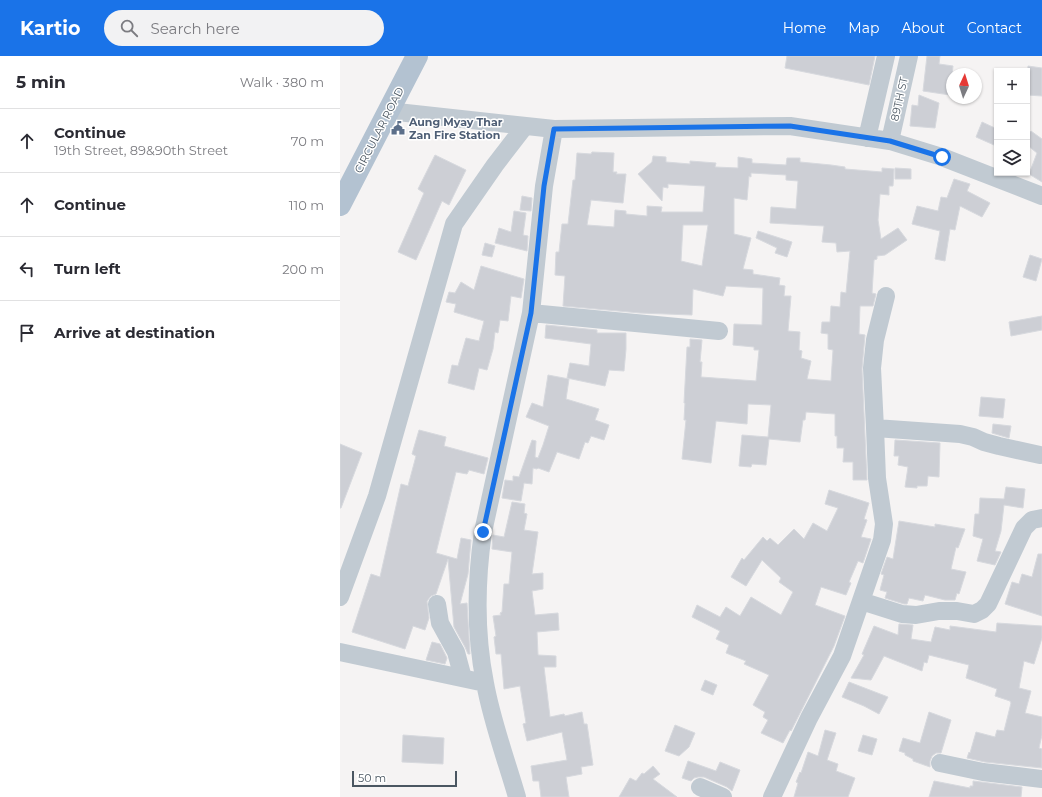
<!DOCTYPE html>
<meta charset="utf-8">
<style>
:root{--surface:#fff;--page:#f2f2f3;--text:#2b2b33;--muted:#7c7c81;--line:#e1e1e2;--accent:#1a73e8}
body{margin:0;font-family:Montserrat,sans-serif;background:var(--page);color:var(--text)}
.controls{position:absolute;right:12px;top:12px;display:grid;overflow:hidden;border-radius:0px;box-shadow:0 1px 3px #0004}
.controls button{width:36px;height:36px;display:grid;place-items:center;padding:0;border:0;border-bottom:1px solid var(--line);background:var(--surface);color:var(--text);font:20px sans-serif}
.compass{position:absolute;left:606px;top:12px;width:36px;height:36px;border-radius:50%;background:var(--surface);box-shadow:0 1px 3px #0004;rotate:4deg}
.scale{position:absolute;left:12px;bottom:10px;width:105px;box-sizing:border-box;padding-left:4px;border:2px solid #4a5661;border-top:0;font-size:11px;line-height:14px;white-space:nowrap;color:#4a5661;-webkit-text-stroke:3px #fff;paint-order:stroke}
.stop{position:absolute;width:12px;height:12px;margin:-9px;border:3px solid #1a73e8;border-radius:50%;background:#fff}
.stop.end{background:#1a73e8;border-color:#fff;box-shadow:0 1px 4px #0008}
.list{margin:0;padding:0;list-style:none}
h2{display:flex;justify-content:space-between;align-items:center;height:52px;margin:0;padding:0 16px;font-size:17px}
h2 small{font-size:13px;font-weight:400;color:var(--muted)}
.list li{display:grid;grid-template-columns:26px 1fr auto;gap:12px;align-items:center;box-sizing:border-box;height:64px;padding:0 16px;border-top:1px solid var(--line)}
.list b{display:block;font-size:15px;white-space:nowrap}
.list p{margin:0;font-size:13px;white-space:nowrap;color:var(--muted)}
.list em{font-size:13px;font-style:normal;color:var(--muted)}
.icon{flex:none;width:22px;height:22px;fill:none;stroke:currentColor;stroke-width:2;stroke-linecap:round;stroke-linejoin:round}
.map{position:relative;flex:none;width:702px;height:741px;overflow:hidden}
header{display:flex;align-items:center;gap:24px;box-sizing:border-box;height:56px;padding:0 20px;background:var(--accent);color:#fff}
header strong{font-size:19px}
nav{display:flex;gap:22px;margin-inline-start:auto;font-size:14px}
.search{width:280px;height:36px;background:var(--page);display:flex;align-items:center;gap:10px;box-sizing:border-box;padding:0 14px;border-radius:22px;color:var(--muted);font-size:15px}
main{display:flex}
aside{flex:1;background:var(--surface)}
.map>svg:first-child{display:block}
.building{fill:#cdcfd5;stroke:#d7d9de;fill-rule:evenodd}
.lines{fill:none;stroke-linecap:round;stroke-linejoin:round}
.minor{stroke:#c1cad2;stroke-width:18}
.major{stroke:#b3c2d1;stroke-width:22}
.route{stroke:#1a73e8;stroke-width:5}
.labels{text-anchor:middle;stroke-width:3;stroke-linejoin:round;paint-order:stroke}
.street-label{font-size:11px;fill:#4a5661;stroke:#fff}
.service-label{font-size:11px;font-weight:bold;fill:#4e5e75;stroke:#fff;text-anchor:start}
</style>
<header>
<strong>Kartio</strong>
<div class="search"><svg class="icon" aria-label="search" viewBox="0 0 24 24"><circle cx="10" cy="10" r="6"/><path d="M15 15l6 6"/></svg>Search here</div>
<nav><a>Home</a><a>Map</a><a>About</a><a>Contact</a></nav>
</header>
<main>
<aside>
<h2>5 min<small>Walk · 380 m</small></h2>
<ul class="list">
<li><svg class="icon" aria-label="ahead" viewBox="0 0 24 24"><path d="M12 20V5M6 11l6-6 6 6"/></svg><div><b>Continue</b><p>19th Street, 89&amp;90th Street</p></div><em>70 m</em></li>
<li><svg class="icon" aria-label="ahead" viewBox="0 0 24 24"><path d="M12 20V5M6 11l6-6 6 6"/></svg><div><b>Continue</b></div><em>110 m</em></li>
<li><svg class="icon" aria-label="left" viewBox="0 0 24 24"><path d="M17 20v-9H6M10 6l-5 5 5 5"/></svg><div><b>Turn left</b></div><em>200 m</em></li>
<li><svg class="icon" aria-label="arrive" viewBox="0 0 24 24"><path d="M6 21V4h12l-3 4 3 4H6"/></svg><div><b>Arrive at destination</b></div></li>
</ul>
</aside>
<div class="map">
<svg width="702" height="741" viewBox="0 0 702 741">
<rect width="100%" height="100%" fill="#f5f3f3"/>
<!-- building -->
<path class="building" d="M447,0H535L529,29L445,12Z
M587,0H600L599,8L613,10L610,39L583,35Z
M688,10L702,12V40L687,39Z
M579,39L599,47L595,72L570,70L572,49L578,50Z
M642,66L657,73V83L654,89L636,81Z
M691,75L702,83V126L689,118L697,97L687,89V80Z
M252,96L274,97L273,116H277L276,118H286L283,147L251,144L247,169L274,171L275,154L286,155V158L307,160V150L322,151L321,156H363L365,130L328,128V132L323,131L322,145L298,118L312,106L313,100L326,101V106L350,108V105L376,107L375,111L398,112V101L412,103V107L446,109L447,102H460V106L491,109L505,111V113L542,116V112L554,113L553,130H549V139L540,138L538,164L541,183L558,172L567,184L545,199L537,200V203L534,204L532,237L536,238L533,250H520L519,278L525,279L522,313L527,424H513V406H503L504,392H497V380H495V358L466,356L465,364H463L460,386L429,383L426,409L412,408L411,411L399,410L402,379L428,381L431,349L408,348L407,368L376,365L371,407L342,403L346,364H344L345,347H344L347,291H350V283L362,284L360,306H362L361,321L416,325L419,294H414V291L393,289L394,268L422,269L423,232L386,230L383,240L353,233L352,259L300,257L223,250L225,220L215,219L216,196H219L222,168H228L233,124H235L237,97L251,98ZM411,117L446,119V124L458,125L456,153L431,151L430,167L484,170L482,186L496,187L497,196L510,195L506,237L501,236L500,251L491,250L490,266H482L481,277L488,278V293L493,294L491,325L467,323L471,305L461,302L462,295L459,294L460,276L448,275L451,240H444L445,230L439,229L440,222L413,218V214L403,213L411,182L394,178V142L407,144L409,120L411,121ZM343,169H368L362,210L341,205Z
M95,99L126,114L109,149L102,145L76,204L58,196L84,137L78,133Z
M555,112L571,113V123H555Z
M614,123L630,128L627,135L650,147L642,161L620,150L615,174L610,173L605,205L595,203L600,175L572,168L577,150L598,155L601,141L607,142Z
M182,140L192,142L191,155L180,154Z
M174,155L186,157L183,179L188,180L187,195L155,187L159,172L171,176Z
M418,175L452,186L447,201L435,197L437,192L416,182Z
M145,187L155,190L152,201L142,199Z
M690,199L702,203L696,225L683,221Z
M141,210L184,223L181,242L171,240L168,265L160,264L158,277L155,276L153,293L147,314L139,312L134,334L108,327L112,309L118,310L126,282L139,285L144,265L114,256L116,248L106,246L109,236L115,237L121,226L134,234Z
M702,260V274L671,280L669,266Z
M206,269L257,274V277H286V293L284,315L269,314L265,330L227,322L230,307L249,310L251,288L205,282Z
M208,319L229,323L226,343L259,353L255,364L269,369L264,384L251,380L248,387L245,386L239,403L217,396L209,416L198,412L197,413L193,412L192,428L184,427L181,445L162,442L165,424L173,425V420L179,421L192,384L196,385L195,401L198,402L203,389L209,370L186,361L192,347L203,351Z
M641,341L665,343L663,362L639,360Z
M653,368L671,370L669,382L652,377Z
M79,374L106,381L104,390L148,402L144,418L129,414L127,418L116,416L96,497L117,503L121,482L131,484L128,518L120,548L127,547L130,598H128L125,591L114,571L108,503L96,538L91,540L87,545L89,562L85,574L73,570L65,593L12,576L31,518L40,521L61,428L68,430L76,400L72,398Z
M555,384L600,387L599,421L588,420L587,430H577V432L565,431L568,411L558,409L559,400H554Z
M0,388L22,397L1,452H0Z
M666,431L685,433L683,452L664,449L661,475L655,495L661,496L655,509L637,505L643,483L633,480L635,458H639L640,442L664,443Z
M489,434L529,447L524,463L527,464L521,481L531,483L523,507L518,505L509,526L511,527L506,539L481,531L475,549L505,560L494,590L451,675L450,674L443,687L421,677L428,664L423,661L425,656L413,649L429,619L404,608L406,605L386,597L389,589L376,583L380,575L352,561L357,549L380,561L386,551L400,560L411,541L441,559L453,536L439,526L441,522L422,504L406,530L391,521L402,502L404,504L423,481L427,485L430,482L438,489L454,473L464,483L473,467L487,475L498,452L485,448Z
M172,446L185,448L184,457L187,458L184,474L198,476L192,518L203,517V533L192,535L195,559L218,557L219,574L197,576L198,599L216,600V611H204L210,661L224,658L225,660L242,656L244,668H247L253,709L241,711L242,718L226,721L229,741H201L199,725H193L191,710L227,704L222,676L187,685L183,668L186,667L180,630L164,633L161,598H156L154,581L156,580L153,560L161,559L160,557L162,556L164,528H169L172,496L152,493L153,479L164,481Z
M559,465L595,471V468L625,473L618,492L616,491L611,513L626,516L619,538L617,537L615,544H605L585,539L583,545L569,542L567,548H564L545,542L547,536L540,534L544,519L541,518L547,501L553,503Z
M698,498H702V560L665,548L672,526L679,528L682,518L692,521Z
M657,567L702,570V582L694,608L684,605L679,632L691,635L685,657L702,661V679L699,692L702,693V712L645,706L627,702L629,696L630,697L636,676L655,681L657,674L664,675L671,647L670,645L655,640L657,633L626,622L629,609L589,599L587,607L584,606L582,615L544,600L531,624L511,622L524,599L522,598L534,570L558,579L559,568L573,569L571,583L591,586L595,571L610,574V570L656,576Z
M92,586L100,588L107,602L105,608L86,604Z
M365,624L377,629L373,639L361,634Z
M509,626L548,641L539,658L524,650L502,641Z
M589,656L611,664L601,697H596L592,700L590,705V711L573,705V703L565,699V697L559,695L563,682L580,687Z
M335,669L355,677L349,691L339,700L325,695Z
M485,674L496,677L487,704L498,708L496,715L515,722L508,741H454L458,727L456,726L460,716L461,717L468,696L478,700Z
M63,679L104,682L103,708L62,706Z
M523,679L537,683L532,699L518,695Z
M348,705L376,715L380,706L400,714L392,735L387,731L364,721H358L354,722L351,725L342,722Z
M313,710L320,718L313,723L337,741H279L290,722L296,725L302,717L304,718Z
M594,725L630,732V730H633V725L682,731L681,741H589Z"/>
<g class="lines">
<!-- minor -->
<path class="minor" d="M48,55L214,73L450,70L550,85L602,101L702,140
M527,82L546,0
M550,85L569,0
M191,257L379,275
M535,372L620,378L633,381L644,386L659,390L700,399
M0,541L37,440L114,168L155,109L185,70
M521,545L562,558L576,559L599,555H617L634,558L642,554L648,548L684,472L692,464L702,462
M97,548L100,567L116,596L123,622
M0,596L145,627
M600,707L643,716L702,723
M360,731L383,741
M177,741C166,703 152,666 145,627C135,577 136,525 143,476L191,257L204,130L214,73
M432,741L469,662L502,600L542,484L544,468L537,422L535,372L532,312L535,284L546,240"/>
<!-- major -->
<path class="major" d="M0,149L77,0"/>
</g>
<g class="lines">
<!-- route -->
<path class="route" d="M143,476L191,257L204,130L214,73L450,70L550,85L602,101"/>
</g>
<!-- icons -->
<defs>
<g id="civic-bare" transform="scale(1.08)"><path d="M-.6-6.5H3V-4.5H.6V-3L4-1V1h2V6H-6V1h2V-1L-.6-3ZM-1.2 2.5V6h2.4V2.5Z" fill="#5c6f8a" stroke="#fff" stroke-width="2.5" paint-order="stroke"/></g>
</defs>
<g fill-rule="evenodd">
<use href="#civic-bare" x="58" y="72"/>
</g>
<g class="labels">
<!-- street labels -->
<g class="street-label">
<text transform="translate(559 43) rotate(-77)" y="4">89TH ST</text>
<text transform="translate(39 74) rotate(-63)" y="4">CIRCULAR ROAD</text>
</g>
<!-- service labels -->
<g class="service-label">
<text x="69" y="70">Aung Myay Thar<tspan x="69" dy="13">Zan Fire Station</tspan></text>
</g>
</g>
</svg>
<div class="controls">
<button>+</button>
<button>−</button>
<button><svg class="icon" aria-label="layers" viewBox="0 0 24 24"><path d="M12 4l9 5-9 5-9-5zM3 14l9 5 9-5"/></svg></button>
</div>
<svg class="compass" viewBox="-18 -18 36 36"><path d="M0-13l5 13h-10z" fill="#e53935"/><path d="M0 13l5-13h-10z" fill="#7c7c81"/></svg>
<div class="scale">50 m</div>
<div class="stop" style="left:602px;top:101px"></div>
<div class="stop end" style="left:143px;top:476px"></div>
</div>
</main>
